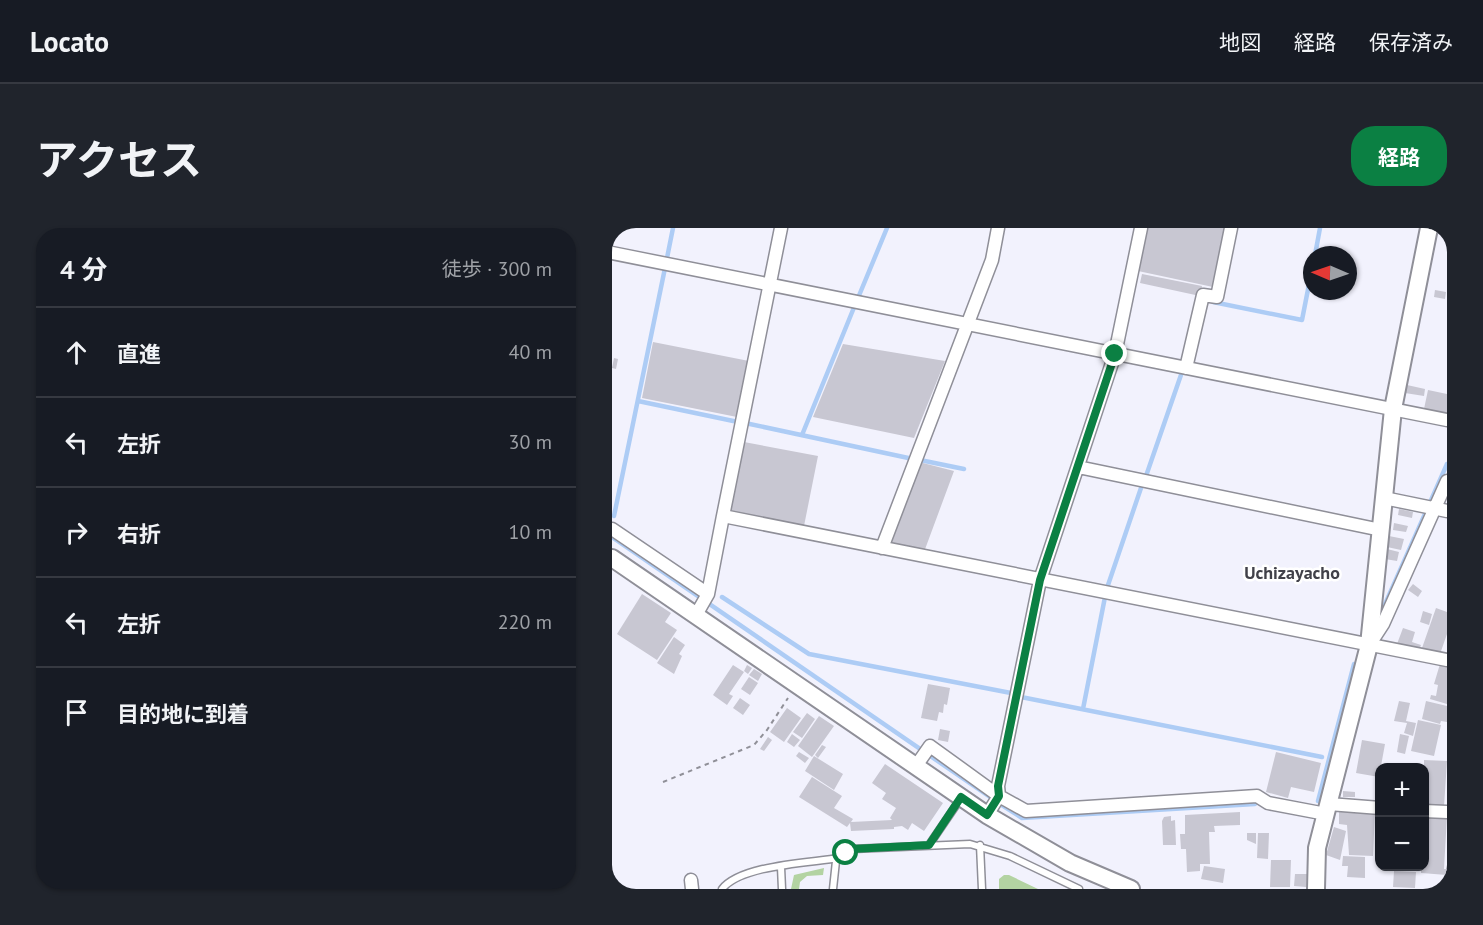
<!DOCTYPE html>
<html lang="ja">
<meta charset="utf-8">
<style>
:root{--surface:#171b24;--page:#20242c;--text:#f1f3f6;--muted:#9ea1a6;--line:#363941;--accent:#0b8043}
body{margin:0;font-family:"PT Sans","Noto Sans JP",sans-serif;background:var(--page);color:var(--text)}
.controls{position:absolute;right:18px;bottom:18px;display:grid;overflow:hidden;border-radius:12px;box-shadow:0 2px 4px #0004}
.controls button{width:54px;height:54px;display:grid;place-items:center;padding:0;border:0;border-bottom:2px solid var(--line);background:var(--surface);color:var(--text);font:30px sans-serif}
.compass{position:absolute;left:691px;top:18px;width:54px;height:54px;border-radius:50%;background:var(--surface);box-shadow:0 2px 4px #0004;rotate:272deg}
.stop{position:absolute;width:18px;height:18px;margin:-14px;border:4px solid #0b8043;border-radius:50%;background:#fff}
.stop.end{background:#0b8043;border-color:#fff;box-shadow:0 2px 6px #0008}
.list{margin:0;padding:0;list-style:none}
h2{display:flex;justify-content:space-between;align-items:center;height:78px;margin:0;padding:0 24px;font-size:26px}
h2 small{font-size:20px;font-weight:400;color:var(--muted)}
.list li{display:grid;grid-template-columns:39px 1fr auto;gap:18px;align-items:center;box-sizing:border-box;height:90px;padding:0 24px;border-top:2px solid var(--line)}
.list b{display:block;font-size:22px;white-space:nowrap}
.list em{font-size:20px;font-style:normal;color:var(--muted)}
.icon{flex:none;width:33px;height:33px;fill:none;stroke:currentColor;stroke-width:2;stroke-linecap:round;stroke-linejoin:round}
.map{position:relative;flex:none;width:835px;height:661px;overflow:hidden;border-radius:24px}
header{display:flex;align-items:center;gap:36px;box-sizing:border-box;height:84px;padding:0 30px;background:var(--surface);border-bottom:2px solid var(--line)}
header strong{font-size:28px}
nav{display:flex;gap:33px;margin-inline-start:auto;font-size:21px}
.intro{display:flex;align-items:center;justify-content:space-between;box-sizing:border-box;height:144px;padding:0 36px}
h1{margin:0;font-size:42px}
.button{padding:15px 27px;border-radius:24px;background:var(--accent);color:#fff;font-size:21px;font-weight:700}
main{display:flex;gap:36px;padding:0 36px}
aside{flex:1;background:var(--surface);border-radius:24px;box-shadow:0 2px 4px #0004}
.map>svg:first-child{display:block}
.green{fill:#b3d3a2}
.lines{fill:none;stroke-linecap:round;stroke-linejoin:round}
.stream{stroke:#adccf5;stroke-width:4.5}
.building{fill:#c8c7d2}
.lane-casing{stroke:#8f8f98;stroke-width:9}
.street-casing{stroke:#8f8f98;stroke-width:15}
.secondary-casing{stroke:#8f8f98;stroke-width:20}
.path{stroke:#909098;stroke-width:2;stroke-dasharray:4.5 4.5;stroke-linecap:butt}
.lane{stroke:#fff;stroke-width:6}
.street{stroke:#fff;stroke-width:12}
.secondary{stroke:#fff;stroke-width:16}
.route{stroke:#0b8043;stroke-width:8}
.labels{text-anchor:middle;stroke-width:5;stroke-linejoin:round;paint-order:stroke}
.quarter-label{font-size:18px;font-weight:bold;fill:#414149;stroke:#fff}
</style>
<header>
<strong>Locato</strong>
<nav><a>地図</a><a>経路</a><a>保存済み</a></nav>
</header>
<div class="intro"><h1>アクセス</h1><a class="button">経路</a></div>
<main>
<aside>
<h2>4 分<small>徒歩 · 300 m</small></h2>
<ul class="list">
<li><svg class="icon" aria-label="ahead" viewBox="0 0 24 24"><path d="M12 20V5M6 11l6-6 6 6"/></svg><div><b>直進</b></div><em>40 m</em></li>
<li><svg class="icon" aria-label="left" viewBox="0 0 24 24"><path d="M17 20v-9H6M10 6l-5 5 5 5"/></svg><div><b>左折</b></div><em>30 m</em></li>
<li><svg class="icon" aria-label="right" viewBox="0 0 24 24"><path d="M7 20v-9h11M14 6l5 5-5 5"/></svg><div><b>右折</b></div><em>10 m</em></li>
<li><svg class="icon" aria-label="left" viewBox="0 0 24 24"><path d="M17 20v-9H6M10 6l-5 5 5 5"/></svg><div><b>左折</b></div><em>220 m</em></li>
<li><svg class="icon" aria-label="arrive" viewBox="0 0 24 24"><path d="M6 21V4h12l-3 4 3 4H6"/></svg><div><b>目的地に到着</b></div></li>
</ul>
</aside>
<div class="map">
<svg width="835" height="661" viewBox="0 0 835 661">
<rect width="100%" height="100%" fill="#f2f2fd"/>
<!-- green -->
<path class="green" d="M212,640L211,647L195,648L188,654L187,661H179L182,647Z
M392,647H397L426,661H387V651Z"/>
<g class="lines">
<!-- stream -->
<path class="stream" d="M703,27L708,0
M55,30L61,0
M246,70L275,0
M601,74L690,92L700,41
M26,173L126,194
M133,195L301,231
M190,207L243,77
M308,232L352,241
M534,248L570,144
M2,288L53,40
M0,309L378,569
M495,360L530,257
M110,369L197,426L399,465
M770,383L835,236
M409,469L710,529
M471,481L493,369
M706,573L742,436
M385,574L410,590L643,576"/>
</g>
<!-- building -->
<path class="building" d="M535,0H613L601,59L526,43Z
M530,46L590,58L588,68L528,55Z
M823,62L834,64L833,71L822,69Z
M41,114L137,133L125,189L30,170Z
M231,116L333,133L302,210L201,189Z
M2,130L6,131L4,141L0,140Z
M795,157L813,161L812,168L793,165Z
M816,162L835,166V185L812,181Z
M132,214L206,228L192,298L118,283Z
M307,234L342,243L312,324L276,315Z
M787,281L801,284L800,290L786,287Z
M782,295L796,298L794,304L781,302Z
M777,308L792,311L789,322L775,319Z
M775,321L787,324L785,333L773,331Z
M801,356L810,363L806,369L796,362Z
M30,366L59,385L53,394L65,402L45,432L5,406Z
M824,380L835,384V406L828,426L810,420Z
M811,383L820,386L817,397L808,394Z
M791,400L803,404L800,414L809,417L807,422L785,416Z
M62,409L73,417L67,426L70,428L62,446L45,435Z
M828,436L835,438V476L818,471L819,467L824,468L826,457L822,456Z
M121,437L132,444L117,466L121,468L115,477L101,467Z
M135,437L140,440L136,446L132,443Z
M142,441L150,446L146,453L137,447Z
M137,449L146,455L138,467L129,461Z
M316,456L338,460L335,477L332,476L331,485L327,484L325,493L309,490Z
M128,470L138,477L131,487L121,480Z
M787,473L798,475L794,493L804,495L801,508L792,505L795,495L782,493Z
M814,473L835,478V494L829,493L828,496L810,491Z
M175,480L189,490L172,514L158,504Z
M195,485L203,491L190,510L181,504Z
M207,488L222,498L200,529L186,518Z
M806,492L829,497L822,528L799,523Z
M328,501L338,503L336,514L326,512Z
M180,506L188,512L182,519L175,514Z
M788,506L797,508L793,526L785,524Z
M156,509L160,512L152,523L148,521Z
M750,512L773,516L767,549L744,545Z
M210,517L214,519L206,530L203,527Z
M187,524L197,530L193,535L184,528Z
M664,524L709,535L702,564L679,559L676,570L654,564Z
M202,528L231,546L222,562L193,543Z
M812,532L835,533L832,579L812,578Z
M273,536L331,575L312,603L300,595L296,602L290,598L282,599V601L239,603L238,595L235,599L187,569L200,549L230,568L222,580L241,591L239,594L280,592L278,590L284,580L270,571L274,565L260,555Z
M731,563L743,564V569H731Z
M727,581L763,583L761,628L737,627L735,597L727,596Z
M628,584V597L602,598L603,604H597L598,636H588V643L575,644L574,621H569L568,606H573V587Z
M812,587L835,588L832,641H835V647L809,645V638H812Z
M559,588V593L563,592L564,617H551L550,593L552,589Z
M722,599L734,603L728,632L714,627Z
M635,605H644V616L635,612Z
M646,605H657L656,631L645,630Z
M731,628L753,629V650L735,649L736,638H730Z
M659,632H679L678,659H658Z
M592,638L613,641L611,655L589,651Z
M782,643L804,644L803,660L781,659Z
M683,646H695L694,659L682,658Z"/>
<g class="lines">
<!-- lane casing -->
<g class="lane-casing">
<path id="lane" d="M317,617L349,570
M368,617L370,661
M169,639L170,661
M110,661C129,637 196,635 227,630
M221,661L224,633L240,621L358,616L398,628L467,661"/>
</g>
<!-- street casing -->
<g class="street-casing">
<path id="street" d="M0,25L835,192
M574,140L591,67L605,69L619,0
M466,239L769,302
M772,270L835,283
M111,288L169,0
M0,301L96,366
M270,320L380,32L386,0
M84,387L96,366L111,288L835,432
M758,416L771,396L835,253
M304,538L318,518L387,568L414,583L645,568L656,575L714,586
M717,576L768,580
M812,583L835,584
M375,587L387,568L386,558L428,352L503,126L529,0
M79,652L80,661"/>
</g>
<!-- secondary casing -->
<g class="secondary-casing">
<path id="secondary" d="M0,330L375,587L458,635L519,661
M704,661L705,620L757,417L781,181L817,0"/>
</g>
<!-- path -->
<path class="path" d="M51,554L142,517L155,502L176,470"/>
<!-- lane -->
<use href="#lane" class="lane"/>
<!-- street -->
<use href="#street" class="street"/>
<!-- secondary -->
<use href="#secondary" class="secondary"/>
</g>
<g class="lines">
<!-- route -->
<path class="route" d="M234,625L240,621L317,617L349,569L375,587L387,568L386,558L428,352L503,126"/>
</g>
<g class="labels">
<!-- quarter labels -->
<g class="quarter-label">
<text x="680" y="351">Uchizayacho</text>
</g>
</g>
</svg>
<div class="controls">
<button>+</button>
<button>−</button>
</div>
<svg class="compass" viewBox="-18 -18 36 36"><path d="M0-13l5 13h-10z" fill="#e53935"/><path d="M0 13l5-13h-10z" fill="#9ea1a6"/></svg>
<div class="stop" style="left:234px;top:625px"></div>
<div class="stop end" style="left:503px;top:126px"></div>
</div>
</main>
